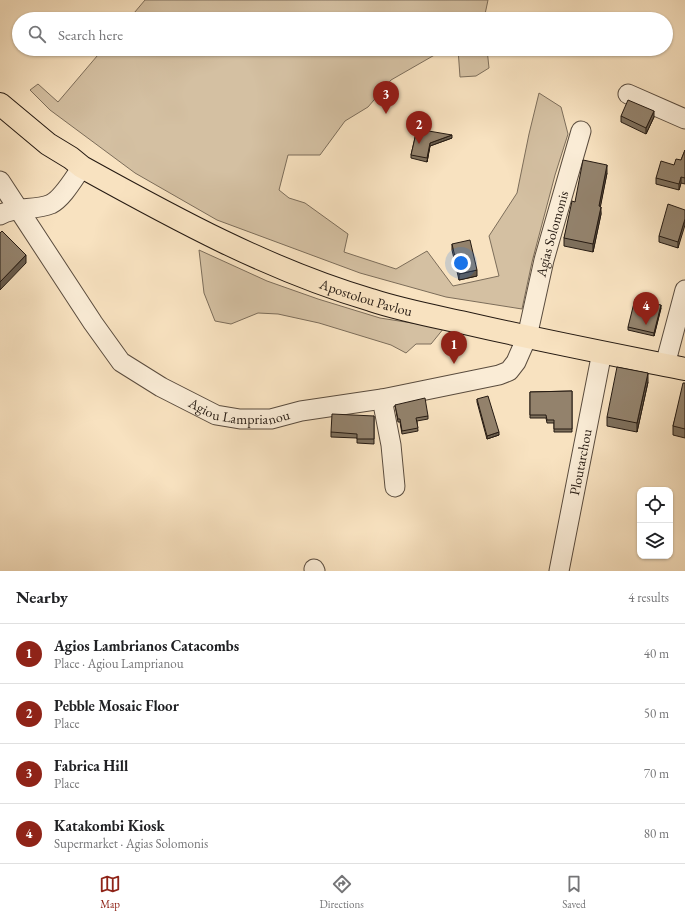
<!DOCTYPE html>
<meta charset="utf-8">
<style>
:root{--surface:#fff;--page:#f2f2f2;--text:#202124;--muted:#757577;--line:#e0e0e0;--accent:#8f2418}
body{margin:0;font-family:"EB Garamond",serif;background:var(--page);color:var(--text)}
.controls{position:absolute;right:12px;bottom:12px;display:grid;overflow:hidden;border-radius:8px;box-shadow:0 1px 3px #0004}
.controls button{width:36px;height:36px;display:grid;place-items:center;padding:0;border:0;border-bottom:1px solid var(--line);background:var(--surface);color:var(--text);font:20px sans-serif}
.you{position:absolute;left:461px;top:263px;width:14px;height:14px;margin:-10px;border:3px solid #fff;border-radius:50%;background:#1a73e8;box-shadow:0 0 0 6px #1a73e833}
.badge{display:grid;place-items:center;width:26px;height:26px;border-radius:50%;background:var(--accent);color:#fff;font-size:13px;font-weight:700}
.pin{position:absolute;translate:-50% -33px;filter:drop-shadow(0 1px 2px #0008)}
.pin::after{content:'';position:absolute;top:21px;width:14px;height:12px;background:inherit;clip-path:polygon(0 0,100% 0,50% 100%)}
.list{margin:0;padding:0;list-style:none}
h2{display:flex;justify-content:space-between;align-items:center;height:52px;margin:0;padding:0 16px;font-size:17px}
h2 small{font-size:13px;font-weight:400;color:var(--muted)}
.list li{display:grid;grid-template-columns:26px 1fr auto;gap:12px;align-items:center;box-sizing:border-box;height:60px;padding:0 16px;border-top:1px solid var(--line)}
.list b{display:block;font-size:15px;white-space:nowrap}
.list p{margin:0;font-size:13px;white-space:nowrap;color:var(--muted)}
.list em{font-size:13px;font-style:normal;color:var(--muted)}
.icon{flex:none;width:22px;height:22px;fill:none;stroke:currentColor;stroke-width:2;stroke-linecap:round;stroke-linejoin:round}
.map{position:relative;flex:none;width:685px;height:571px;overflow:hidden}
.search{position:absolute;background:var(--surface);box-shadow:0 1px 3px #0004;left:12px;right:12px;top:12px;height:44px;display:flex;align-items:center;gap:10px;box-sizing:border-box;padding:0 14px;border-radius:22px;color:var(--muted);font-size:15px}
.sheet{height:292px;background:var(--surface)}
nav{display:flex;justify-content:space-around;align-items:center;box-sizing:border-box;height:56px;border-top:1px solid var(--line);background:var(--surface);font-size:11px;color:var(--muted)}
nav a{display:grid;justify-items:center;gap:2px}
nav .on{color:var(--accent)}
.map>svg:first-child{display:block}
.green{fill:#d4c0a2;stroke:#7c6d5a}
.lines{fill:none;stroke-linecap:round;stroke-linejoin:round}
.minor-casing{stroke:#5a4c3e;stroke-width:21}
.major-casing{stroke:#251a12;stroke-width:24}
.minor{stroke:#faecd6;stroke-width:19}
.major{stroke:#f8e2c0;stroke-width:22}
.wall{fill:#7e705d;stroke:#251a12}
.shaded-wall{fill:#675b4c;stroke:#251a12}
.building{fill:#93826c;stroke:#251a12}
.labels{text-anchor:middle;stroke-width:3;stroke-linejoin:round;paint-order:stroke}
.street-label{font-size:14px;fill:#251a12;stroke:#faecd6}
</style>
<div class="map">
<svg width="685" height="571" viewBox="0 0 685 571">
<rect width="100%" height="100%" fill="#f8e2c0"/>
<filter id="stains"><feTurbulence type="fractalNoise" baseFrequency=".005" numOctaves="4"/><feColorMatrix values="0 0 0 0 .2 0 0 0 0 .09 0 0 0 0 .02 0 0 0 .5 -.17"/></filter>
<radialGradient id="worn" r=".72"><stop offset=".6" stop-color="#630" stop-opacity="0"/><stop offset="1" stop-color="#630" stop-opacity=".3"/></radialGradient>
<!-- green -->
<path class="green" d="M145,0H488L484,19H129Z
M103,49H445L391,80L368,107L345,121L320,155H288L279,190L289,198L305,203L348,234L344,252L396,269L427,251L453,286L499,276L489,236L517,193L529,134L539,93L561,107L568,134L555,175L532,262L522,309L446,297L360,273L217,220L135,173L50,110L30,90L38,84L58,102Z
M458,49H487L489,68L476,76L460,77Z
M199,250L267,281L318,299L380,318L444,328L431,344H416L406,353L391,345L319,323L278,314L258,313L231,324L215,321L204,293Z"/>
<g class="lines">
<!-- minor casing -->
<g class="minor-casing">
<g id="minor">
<path d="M628,94L685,119"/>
<path id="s1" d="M0,181L93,323L121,362L161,387L216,415L240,419H271L301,411L382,399L499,375L509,371L516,362L527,337L544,260L581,131"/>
<path d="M0,215C15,206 35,211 51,204C63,198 74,178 82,167"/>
<path d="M665,365L685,290"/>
<path d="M382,399L391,445L395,487"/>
<path d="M314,569L315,571"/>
<path id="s2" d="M559,571L602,352"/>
</g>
</g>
<!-- major casing -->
<g class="major-casing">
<g id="major">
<path id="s3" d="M0,104L48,144L71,158L82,167C174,218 269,270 371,300C401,310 433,316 465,323C538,340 611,354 685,369"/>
</g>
</g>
<!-- minor -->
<use href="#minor" class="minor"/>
<!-- major -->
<use href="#major" class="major"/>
</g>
<!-- wall -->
<path class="wall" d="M621,116L654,117L646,134L621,122Z
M417,129L452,138L430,146L427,162L411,158V155Z
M685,150V184L681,183L679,190L656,184V178L681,160Z
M607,173L600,207L601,214L593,252L564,246V238L575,202Z
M685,210L678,248L659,242V236Z
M452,244L477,276L459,280L452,250Z
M661,308L654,336L628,330V327Z
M648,382L637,432L607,426V417Z
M685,383V438L673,435V426Z
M572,391V432H554V423H547L546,418H530V392Z
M477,399L499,435L487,439L477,402Z
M395,405L428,416V419L417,421L418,431L402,434L400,422H398Z
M374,416V444L357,443V438L331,437V432Z"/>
<!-- shaded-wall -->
<path class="shaded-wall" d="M654,111V117L646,134V128Z
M452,135V138L430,146L427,162L430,143Z
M607,165V173L599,214V206Z
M681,177V183L679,190V184Z
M601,207V214L593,252V244Z
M685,219V225L678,248V242Z
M26,255V263L0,290V282Z
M477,270V276L459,280V274Z
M661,305V308L654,336V333Z
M648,373V382L637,432V423Z
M499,432V435L487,439V436Z"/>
<!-- building -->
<path class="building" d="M628,100L654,111L646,128L621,116Z
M417,129L452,135L430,143L427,158L411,155Z
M685,150V178L681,177L679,184L656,178L661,161L674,165L676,159L681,160Z
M583,160L607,165L599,206L601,207L593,244L564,238L572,201L575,202Z
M668,204L685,210V219L678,242L659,236Z
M2,231L26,255L0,282V233Z
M470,240L477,270L459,274L452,244Z
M635,299L661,305L654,333L628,327Z
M617,367L648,373L637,423L607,417Z
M683,383H685V429L673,426Z
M572,391V429H554V420H547L546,415H530V392Z
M488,396L499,432L487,436L477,399Z
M425,398L428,416L416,418L418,428L402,431L400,419H398L395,405Z
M332,414L374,416V439H357V434L331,432Z"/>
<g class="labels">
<!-- street labels -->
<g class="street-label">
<text dy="5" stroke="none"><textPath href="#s1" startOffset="770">Agias Solomonis</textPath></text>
<text dy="5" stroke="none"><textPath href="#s3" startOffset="417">Apostolou Pavlou</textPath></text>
<text dy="5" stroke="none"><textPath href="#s1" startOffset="349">Agiou Lamprianou</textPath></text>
<text dy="5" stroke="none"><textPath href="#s2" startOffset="111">Ploutarchou</textPath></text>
</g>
</g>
<rect width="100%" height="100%" filter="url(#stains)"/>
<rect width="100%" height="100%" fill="url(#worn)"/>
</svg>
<div class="controls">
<button><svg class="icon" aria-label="locate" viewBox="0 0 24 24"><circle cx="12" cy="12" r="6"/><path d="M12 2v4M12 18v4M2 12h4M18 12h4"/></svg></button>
<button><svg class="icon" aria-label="layers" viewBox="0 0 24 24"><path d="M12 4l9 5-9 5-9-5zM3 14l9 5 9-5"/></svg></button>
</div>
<div class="you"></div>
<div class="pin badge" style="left:454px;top:364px">1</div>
<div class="pin badge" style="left:419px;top:144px">2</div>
<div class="pin badge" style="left:386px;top:114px">3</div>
<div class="pin badge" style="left:646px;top:325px">4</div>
<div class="search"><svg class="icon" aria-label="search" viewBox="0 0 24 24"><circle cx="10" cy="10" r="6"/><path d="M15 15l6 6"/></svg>Search here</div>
</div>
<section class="sheet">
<h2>Nearby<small>4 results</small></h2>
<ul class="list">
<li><span class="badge">1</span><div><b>Agios Lambrianos Catacombs</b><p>Place · Agiou Lamprianou</p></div><em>40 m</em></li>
<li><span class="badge">2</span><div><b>Pebble Mosaic Floor</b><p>Place</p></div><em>50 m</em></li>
<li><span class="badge">3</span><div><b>Fabrica Hill</b><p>Place</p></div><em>70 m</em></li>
<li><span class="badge">4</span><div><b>Katakombi Kiosk</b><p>Supermarket · Agias Solomonis</p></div><em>80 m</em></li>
</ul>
</section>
<nav>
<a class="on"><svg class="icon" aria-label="map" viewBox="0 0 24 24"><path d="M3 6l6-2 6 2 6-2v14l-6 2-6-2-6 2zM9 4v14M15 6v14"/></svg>Map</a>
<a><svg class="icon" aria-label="directions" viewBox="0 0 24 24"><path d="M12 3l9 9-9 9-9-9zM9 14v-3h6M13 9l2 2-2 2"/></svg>Directions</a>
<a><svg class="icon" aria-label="saved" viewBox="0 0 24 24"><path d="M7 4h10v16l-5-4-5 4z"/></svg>Saved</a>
</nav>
